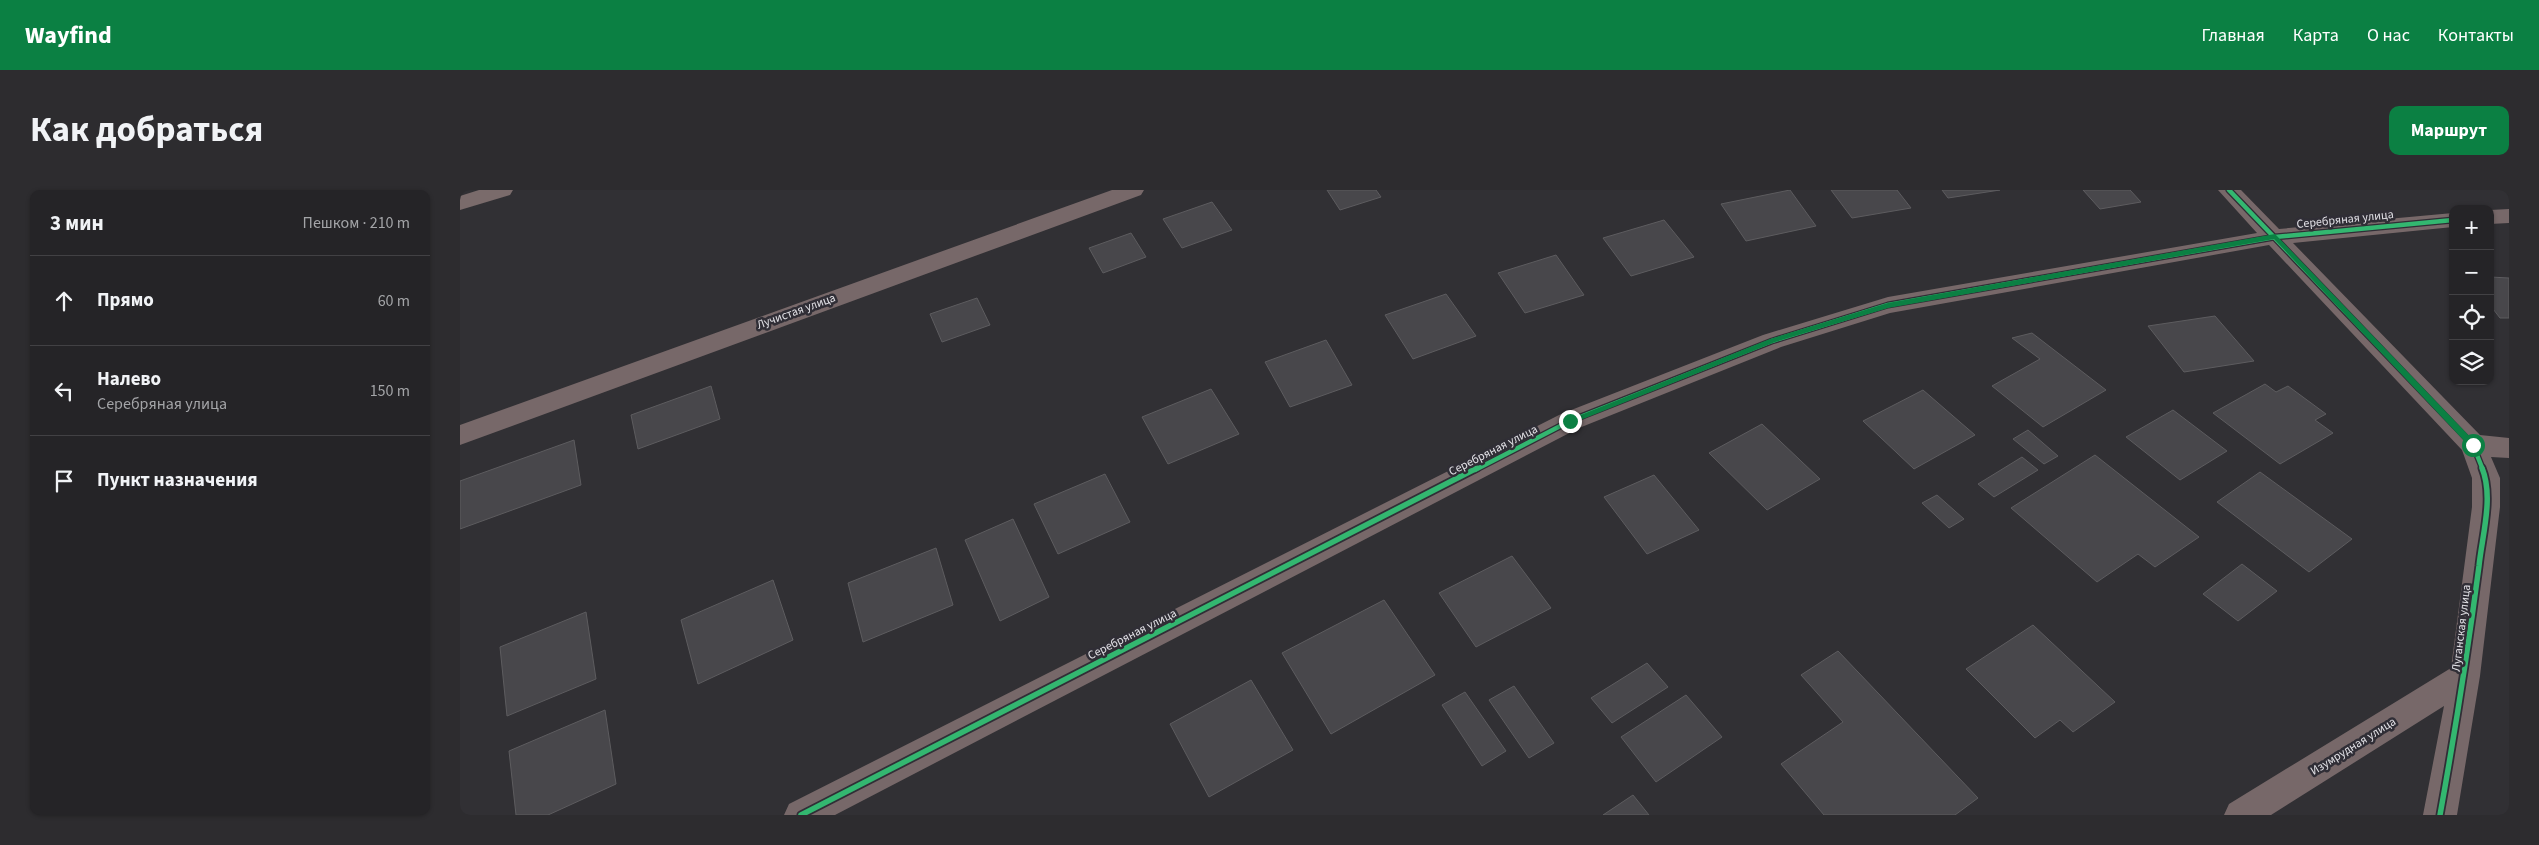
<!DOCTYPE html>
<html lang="ru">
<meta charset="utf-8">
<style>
:root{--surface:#252427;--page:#2d2c2f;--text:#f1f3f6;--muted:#a3a4a7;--line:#424144;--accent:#0b8043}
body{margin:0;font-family:"Source Sans 3",sans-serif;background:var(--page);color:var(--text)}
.controls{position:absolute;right:15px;top:15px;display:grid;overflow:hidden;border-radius:10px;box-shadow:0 1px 4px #0004}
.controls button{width:45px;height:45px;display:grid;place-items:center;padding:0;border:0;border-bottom:1px solid var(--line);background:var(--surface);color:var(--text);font:25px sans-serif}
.stop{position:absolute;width:15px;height:15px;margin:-11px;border:4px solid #0b8043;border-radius:50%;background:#fff}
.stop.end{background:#0b8043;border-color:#fff;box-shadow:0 1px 5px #0008}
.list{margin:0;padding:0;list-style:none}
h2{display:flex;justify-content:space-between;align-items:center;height:65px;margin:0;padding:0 20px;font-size:21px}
h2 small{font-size:16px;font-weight:400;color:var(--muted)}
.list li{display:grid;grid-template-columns:32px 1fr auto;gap:15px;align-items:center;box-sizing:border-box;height:90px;padding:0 20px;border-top:1px solid var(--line)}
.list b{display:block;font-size:19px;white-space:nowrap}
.list p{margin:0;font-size:16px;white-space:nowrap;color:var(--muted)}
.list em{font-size:16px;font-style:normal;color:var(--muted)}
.icon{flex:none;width:28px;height:28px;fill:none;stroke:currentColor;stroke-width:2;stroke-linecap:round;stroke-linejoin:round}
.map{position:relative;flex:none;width:2049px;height:625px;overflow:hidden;border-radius:10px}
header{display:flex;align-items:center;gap:30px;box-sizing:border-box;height:70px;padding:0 25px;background:var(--accent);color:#fff}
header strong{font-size:24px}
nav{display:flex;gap:28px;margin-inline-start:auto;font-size:18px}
.intro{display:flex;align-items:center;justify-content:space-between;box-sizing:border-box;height:120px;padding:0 30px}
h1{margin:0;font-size:35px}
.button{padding:12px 22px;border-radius:10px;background:var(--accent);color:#fff;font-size:18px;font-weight:700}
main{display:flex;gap:30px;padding:0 30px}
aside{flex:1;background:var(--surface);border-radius:10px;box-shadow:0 1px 4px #0004}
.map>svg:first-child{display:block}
.building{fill:#48474b;stroke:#5d5c5f}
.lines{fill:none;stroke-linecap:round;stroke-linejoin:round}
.street{fill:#776869;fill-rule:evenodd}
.secondary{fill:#7a6b6b;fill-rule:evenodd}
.cycleway-far1-casing{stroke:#302e36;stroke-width:7}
.cycleway-casing{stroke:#302e36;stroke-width:9}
.cycleway-far1{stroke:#33b770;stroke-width:4.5}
.cycleway{stroke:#33b770;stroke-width:5.5}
.route{fill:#0b8043}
.labels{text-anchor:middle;stroke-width:5;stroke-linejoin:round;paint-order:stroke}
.street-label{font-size:12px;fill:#e3e2e7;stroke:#302e36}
</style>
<header>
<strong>Wayfind</strong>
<nav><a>Главная</a><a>Карта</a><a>О нас</a><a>Контакты</a></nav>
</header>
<div class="intro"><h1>Как добраться</h1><a class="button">Маршрут</a></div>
<main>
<aside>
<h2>3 мин<small>Пешком · 210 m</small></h2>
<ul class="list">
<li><svg class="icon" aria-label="ahead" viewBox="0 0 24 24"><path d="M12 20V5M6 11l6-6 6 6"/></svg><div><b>Прямо</b></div><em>60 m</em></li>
<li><svg class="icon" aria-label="left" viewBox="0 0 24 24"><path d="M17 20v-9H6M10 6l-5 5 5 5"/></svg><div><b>Налево</b><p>Серебряная улица</p></div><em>150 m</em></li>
<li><svg class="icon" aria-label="arrive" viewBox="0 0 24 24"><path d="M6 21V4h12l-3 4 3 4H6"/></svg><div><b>Пункт назначения</b></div></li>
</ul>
</aside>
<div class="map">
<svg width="2049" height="625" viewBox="0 0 2049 625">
<rect width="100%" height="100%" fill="#313034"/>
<!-- building -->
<path class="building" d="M867,0H916L921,7L880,20Z
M1330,0L1356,36L1286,51L1261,14Z
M1371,0H1437L1451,18L1392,28Z
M1482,0H1540L1488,8Z
M1623,0H1670L1681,12L1640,19Z
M752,12L772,40L722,58L703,29Z
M1204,30L1234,67L1171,86L1143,48Z
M671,43L686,67L643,83L629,58Z
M1096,65L1124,105L1065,123L1038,83Z
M2030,87L2049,88V128H2040L2030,115Z
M986,104L1016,146L953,169L925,125Z
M517,108L530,135L482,152L470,124Z
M1755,126L1794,171L1724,182L1688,136Z
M1572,143L1646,200L1583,237L1532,196L1580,169L1552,148Z
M866,150L892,195L830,217L805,172Z
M1805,194L1816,202L1828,196L1866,224L1855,230L1873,243L1820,274L1753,223Z
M251,196L260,229L178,259L171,225Z
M751,199L779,244L708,274L682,227Z
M1463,200L1515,245L1454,279L1403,231Z
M1713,220L1767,261L1720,290L1666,247Z
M1302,234L1360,289L1307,320L1249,263Z
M1568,240L1598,266L1584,274L1553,249Z
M114,250L121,295L0,339V291Z
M1635,265L1739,347L1695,377L1678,364L1637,392L1551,318Z
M1562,267L1578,280L1534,307L1518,294Z
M1800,282L1892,349L1849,382L1757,312Z
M645,284L670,332L598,364L574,314Z
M1194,285L1239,340L1187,364L1144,307Z
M1477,305L1504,329L1489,338L1462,313Z
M553,329L589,407L540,431L505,350Z
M476,358L493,415L403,452L388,393Z
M1052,366L1091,418L1016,457L979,403Z
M1782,374L1817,401L1778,431L1743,404Z
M313,390L333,450L238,494L221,430Z
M924,410L975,485L871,544L822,463Z
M126,422L136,489L47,526L40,457Z
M1573,435L1655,512L1613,542L1600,530L1575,548L1506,479Z
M1378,461L1518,608L1495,625H1364L1321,574L1383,532L1341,485Z
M1187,473L1208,497L1152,533L1131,508Z
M791,490L833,560L749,607L710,534Z
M1054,496L1094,553L1069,568L1029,510Z
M1005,502L1046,561L1022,576L982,515Z
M1226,505L1262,547L1196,592L1161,547Z
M145,520L156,594L88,625H56L49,561Z
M1173,605L1189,625H1143Z"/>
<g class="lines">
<!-- street -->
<path class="street" d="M652,0H684L681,5L0,255V235Z
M1758,0H1781L1819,39L1993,23V37L1833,53L2020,245L2049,248V268L2031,267L2040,288V317L2020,486L1997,625H1963L1984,516L1811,625H1764L1769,614L1991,478L2012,317V288L2002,260L1809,55L1430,123L1321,157L1119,238L375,625H324L329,614L1101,224L1303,145L1428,107L1797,43Z
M2049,19V33L2030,34V20Z"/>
<!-- secondary -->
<path class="secondary" d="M19,0H53L50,5L0,20V6Z"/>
<!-- cycleway-far1 casing -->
<g class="cycleway-far1-casing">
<path id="cycleway-far1" d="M1769,0L2013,255L2023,280
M1015,280L1110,231L1312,151L1428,115L1815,47L1993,30"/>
</g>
<!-- cycleway casing -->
<g class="cycleway-casing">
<path id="cycleway" d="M341,625L1017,278
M1980,625C1995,542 2008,460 2019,376C2022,346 2034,307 2022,278"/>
</g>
<!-- cycleway-far1 -->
<use href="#cycleway-far1" class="cycleway-far1"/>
<!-- cycleway -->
<use href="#cycleway" class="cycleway"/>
</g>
<!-- route -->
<path class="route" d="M1815,44L2016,253V257H2010L1814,49L1428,118L1315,152L1113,233L1106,231L1310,149L1428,113Z"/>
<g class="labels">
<!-- street labels -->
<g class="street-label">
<text transform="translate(1885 29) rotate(-6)" y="4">Серебряная улица</text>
<text transform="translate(336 121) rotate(-20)" y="4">Лучистая улица</text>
<text transform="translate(1033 260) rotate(-27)" y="4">Серебряная улица</text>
<text transform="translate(2001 438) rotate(-83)" y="4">Луганская улица</text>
<text transform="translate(672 444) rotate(-27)" y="4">Серебряная улица</text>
<text transform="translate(1893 556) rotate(-32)" y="4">Изумрудная улица</text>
</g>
</g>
</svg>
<div class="controls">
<button>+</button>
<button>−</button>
<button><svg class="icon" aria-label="locate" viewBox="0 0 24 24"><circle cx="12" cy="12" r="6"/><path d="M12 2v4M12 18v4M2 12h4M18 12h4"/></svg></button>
<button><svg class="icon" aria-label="layers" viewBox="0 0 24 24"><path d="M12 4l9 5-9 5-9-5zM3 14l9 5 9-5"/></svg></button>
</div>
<div class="stop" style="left:2013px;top:255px"></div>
<div class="stop end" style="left:1110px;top:231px"></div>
</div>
</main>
